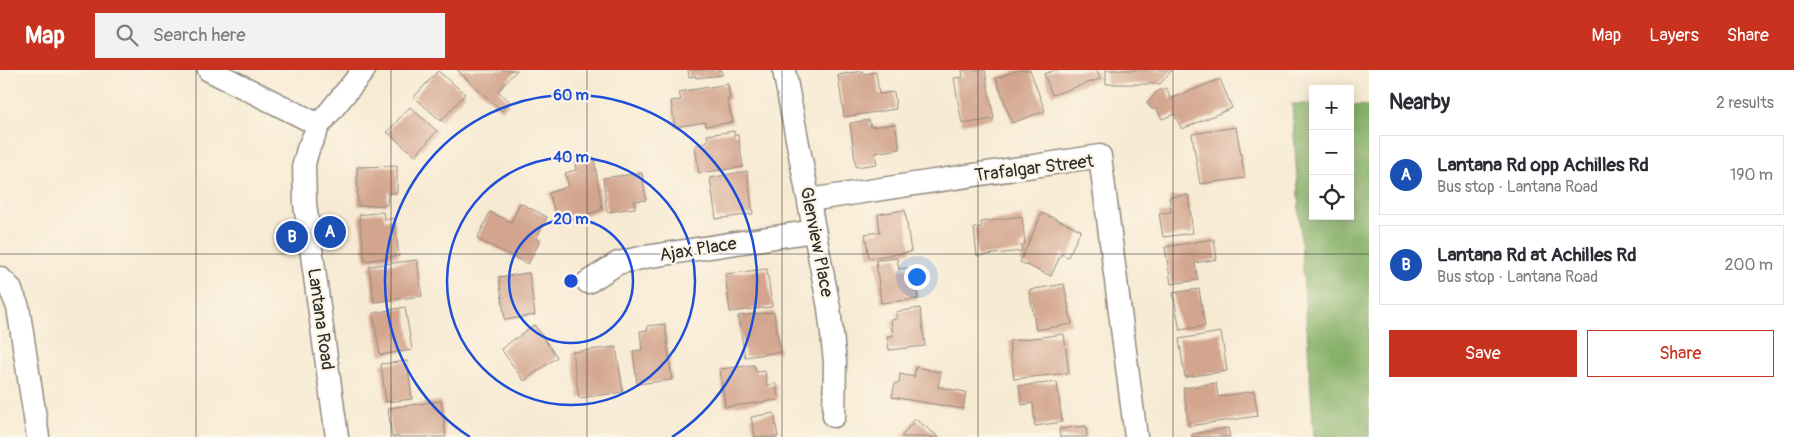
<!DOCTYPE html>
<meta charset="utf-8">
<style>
:root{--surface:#fff;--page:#f2f2f3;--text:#2b2b33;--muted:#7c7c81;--line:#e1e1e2;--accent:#c8321e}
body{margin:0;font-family:Pangolin,sans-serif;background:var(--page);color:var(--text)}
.controls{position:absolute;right:15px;top:15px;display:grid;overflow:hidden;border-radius:0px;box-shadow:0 2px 12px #0003}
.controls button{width:45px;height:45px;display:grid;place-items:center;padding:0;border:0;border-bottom:1px solid var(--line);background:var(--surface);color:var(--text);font:25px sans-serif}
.you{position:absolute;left:916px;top:206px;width:18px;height:18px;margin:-12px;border:4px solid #fff;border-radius:50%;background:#1a73e8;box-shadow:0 0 0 8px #1a73e833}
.badge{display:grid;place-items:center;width:32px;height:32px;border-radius:50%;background:var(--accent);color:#fff;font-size:16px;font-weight:700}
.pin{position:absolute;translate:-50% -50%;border:2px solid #fff;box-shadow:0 1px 5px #0006}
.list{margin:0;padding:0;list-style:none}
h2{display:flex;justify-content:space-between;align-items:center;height:65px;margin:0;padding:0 20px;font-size:21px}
h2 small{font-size:16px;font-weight:400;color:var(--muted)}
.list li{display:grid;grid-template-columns:32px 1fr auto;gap:15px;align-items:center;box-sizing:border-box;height:80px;margin:0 10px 10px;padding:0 10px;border:1px solid var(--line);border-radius:0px}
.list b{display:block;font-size:19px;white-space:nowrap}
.list p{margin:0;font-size:16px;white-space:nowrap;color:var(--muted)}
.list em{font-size:16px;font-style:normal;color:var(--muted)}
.actions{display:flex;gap:10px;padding:15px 20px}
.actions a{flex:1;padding:11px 0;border:1px solid var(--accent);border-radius:0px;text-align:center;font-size:18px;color:var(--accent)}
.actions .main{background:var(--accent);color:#fff}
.icon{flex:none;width:28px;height:28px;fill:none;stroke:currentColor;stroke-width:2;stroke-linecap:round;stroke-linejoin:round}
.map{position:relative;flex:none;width:1369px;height:367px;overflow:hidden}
header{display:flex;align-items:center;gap:30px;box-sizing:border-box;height:70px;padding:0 25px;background:var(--accent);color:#fff}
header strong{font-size:24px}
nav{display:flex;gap:28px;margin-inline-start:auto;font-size:18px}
.search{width:350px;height:45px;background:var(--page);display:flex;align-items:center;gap:12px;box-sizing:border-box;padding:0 18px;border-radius:0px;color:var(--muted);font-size:19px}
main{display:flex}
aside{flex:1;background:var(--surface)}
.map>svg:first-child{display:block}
.forest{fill:#86b169;stroke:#586e4a}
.building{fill:#d3a58e}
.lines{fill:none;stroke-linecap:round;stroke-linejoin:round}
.minor-casing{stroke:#918a7f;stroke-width:25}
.minor{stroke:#fff;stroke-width:22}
.grid{fill:none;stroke:#2b2b2b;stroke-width:1;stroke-opacity:0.55}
.ring{fill:none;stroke:#1d4ed8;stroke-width:2.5}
.labels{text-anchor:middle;stroke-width:4.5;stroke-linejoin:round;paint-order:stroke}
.street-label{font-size:18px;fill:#2b2b2b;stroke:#fcf5e5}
.centre{fill:#1d4ed8;stroke:#fcf5e5;stroke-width:2.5}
.ring-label{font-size:15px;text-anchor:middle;font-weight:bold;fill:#1d4ed8;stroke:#fcf5e5;stroke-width:4.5;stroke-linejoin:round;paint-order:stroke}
</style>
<header>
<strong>Map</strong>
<div class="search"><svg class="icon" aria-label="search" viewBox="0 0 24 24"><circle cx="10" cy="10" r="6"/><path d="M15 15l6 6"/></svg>Search here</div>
<nav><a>Map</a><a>Layers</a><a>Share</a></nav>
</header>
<main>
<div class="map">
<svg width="1369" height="367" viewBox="0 0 1369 367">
<rect width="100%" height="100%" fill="#fcf5e5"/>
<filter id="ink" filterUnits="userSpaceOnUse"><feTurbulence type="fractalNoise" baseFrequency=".02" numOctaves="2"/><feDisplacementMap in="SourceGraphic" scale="10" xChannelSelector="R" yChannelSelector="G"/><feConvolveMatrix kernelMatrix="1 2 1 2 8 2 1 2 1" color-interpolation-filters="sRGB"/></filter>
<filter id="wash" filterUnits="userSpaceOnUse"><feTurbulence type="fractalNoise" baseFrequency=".0096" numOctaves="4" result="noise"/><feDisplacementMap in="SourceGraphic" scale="20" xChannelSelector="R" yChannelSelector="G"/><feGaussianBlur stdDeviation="1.12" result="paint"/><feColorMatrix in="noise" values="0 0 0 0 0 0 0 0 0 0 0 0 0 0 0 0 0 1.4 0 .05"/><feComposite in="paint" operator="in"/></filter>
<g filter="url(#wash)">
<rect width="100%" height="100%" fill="#f7ead3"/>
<!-- forest -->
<path class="forest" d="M1292,34H1313V146H1350V35L1369,36V367H1314Z"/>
<g id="blocks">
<!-- building -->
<path class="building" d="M457,0H517L498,21L510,32L502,41Z
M688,0H722V5L696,8V6L689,7Z
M962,0H985L994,49L962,54L954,8L963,7Z
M1019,0H1030L1045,41L1012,53L996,8Z
M1055,0H1097L1100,9L1052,25L1044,4Z
M1106,0H1172L1160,14H1106Z
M438,1L465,24L441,51L414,27Z
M862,1L864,4L876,2L879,24L894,22L896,39L844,47L838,5Z
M1220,9L1232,38L1182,59L1174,44L1162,49L1156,38L1153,40L1147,33L1158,21L1167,18L1170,29Z
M728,14L730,29L727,30L733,52L706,56L705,52L675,57L671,31L681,30L679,22Z
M410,37L437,61L415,86L387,62Z
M869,50L871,57L895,54L900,79L875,83L877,94L856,97L850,53Z
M1236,57L1245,108L1200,114L1192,64Z
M734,61V65H738L743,97L699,103L695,76L708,71L707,65Z
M594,87L602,139L559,155L549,123L569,116L565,103L576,100L575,93Z
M397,96V123H388L387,135L358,136L357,97Z
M747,101L753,144L716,149L710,108Z
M642,103L646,130L634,131L635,138L607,142L603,108Z
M1188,125L1193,163L1163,167L1159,143L1171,142L1169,127Z
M520,133L547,147L536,169L540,171L528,194L477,169L490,142L511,152Z
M905,140L911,182L869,188L865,164L880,162L878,144Z
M383,142L385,150L394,148L399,186L365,191L359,145Z
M1042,143L1081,160L1068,187L1061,184L1051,206L1020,192Z
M1022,146L1025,174L1021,175L1022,181L977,186L974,158L982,157L981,152Z
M1214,169L1217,189L1195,193L1198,210L1171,214L1165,177Z
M897,188L899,199L914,197L918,229L881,233L876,190Z
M417,190L422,226L374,232L369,196Z
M767,199L772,237L730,242L725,204Z
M529,203L535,245L505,250L499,207Z
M1064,214L1072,254L1036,260L1029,220Z
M1199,219L1205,256L1180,260L1173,223Z
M405,237L412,280L380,285L373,243Z
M920,238L925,276L889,280L887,266H893L891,250L897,249L896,242Z
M774,242L780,282L745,287L738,246Z
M665,254L672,310L637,314L633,281L642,280L640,261L648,260L647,256Z
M534,255L557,287L524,311L501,279Z
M1221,262L1227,301L1185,307L1179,269Z
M1064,264L1069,303L1014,309L1009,271Z
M616,277L623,322L579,328L572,282Z
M407,291L412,329L386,332L381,294Z
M754,295L756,302L765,301L767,315L776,314L778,330L725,337L720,299Z
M916,297L941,302L938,317L966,322L963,339L892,327L895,313H899L900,304L914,307Z
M1057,312L1062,352L1035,356L1033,333L1022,335L1019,316Z
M1216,313L1218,327L1254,321L1258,346L1189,356L1183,318Z
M441,331L446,367H392L388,338Z
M774,343L778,367H755L751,347Z
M915,349L939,367H901Z
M1086,356L1087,367H1060L1059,359Z
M1228,358L1230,367H1192V364Z"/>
</g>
</g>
<g filter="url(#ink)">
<use href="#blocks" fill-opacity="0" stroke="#918a7f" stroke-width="1"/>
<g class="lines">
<!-- minor casing -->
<g class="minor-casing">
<path id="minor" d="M209,0L319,55
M784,0L829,238L835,292L834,346
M809,130L1100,86L1136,367
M0,208L10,218L18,237L38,367
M588,212L618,193L645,187L814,161
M337,367L305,134L304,94L308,79L319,55L364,0"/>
</g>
<!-- minor -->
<use href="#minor" class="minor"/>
</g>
</g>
<!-- grid -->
<path class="grid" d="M196,0V367M391,0V367M587,0V367M782,0V367M978,0V367M1173,0V367M0,184H1369"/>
<!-- distance rings -->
<g class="ring">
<circle cx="571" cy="211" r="62"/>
<circle cx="571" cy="211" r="124"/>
<path d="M470 367A186 186 0 1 1 672 367"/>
</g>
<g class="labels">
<!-- street labels -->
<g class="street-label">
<text transform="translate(1034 98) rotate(-7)" y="6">Trafalgar Street</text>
<text transform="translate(817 172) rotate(79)" y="6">Glenview Place</text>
<text transform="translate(698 179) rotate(-9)" y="6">Ajax Place</text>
<text transform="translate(321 249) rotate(82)" y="6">Lantana Road</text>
</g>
</g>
<circle cx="571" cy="211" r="8" class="centre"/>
<g class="ring-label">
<text x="571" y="30">60 m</text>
<text x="571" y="92">40 m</text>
<text x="571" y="154">20 m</text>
</g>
</svg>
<div class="controls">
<button>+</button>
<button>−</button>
<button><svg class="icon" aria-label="locate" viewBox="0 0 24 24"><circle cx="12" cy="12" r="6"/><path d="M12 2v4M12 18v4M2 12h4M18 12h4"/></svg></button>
</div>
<div class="you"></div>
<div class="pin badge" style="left:330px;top:162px;background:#1a4fb4">A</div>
<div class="pin badge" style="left:292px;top:167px;background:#1a4fb4">B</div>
</div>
<aside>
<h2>Nearby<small>2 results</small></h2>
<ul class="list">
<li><span class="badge" style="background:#1a4fb4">A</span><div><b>Lantana Rd opp Achilles Rd</b><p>Bus stop · Lantana Road</p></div><em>190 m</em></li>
<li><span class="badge" style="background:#1a4fb4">B</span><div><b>Lantana Rd at Achilles Rd</b><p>Bus stop · Lantana Road</p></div><em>200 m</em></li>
</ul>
<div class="actions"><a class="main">Save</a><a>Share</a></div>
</aside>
</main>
